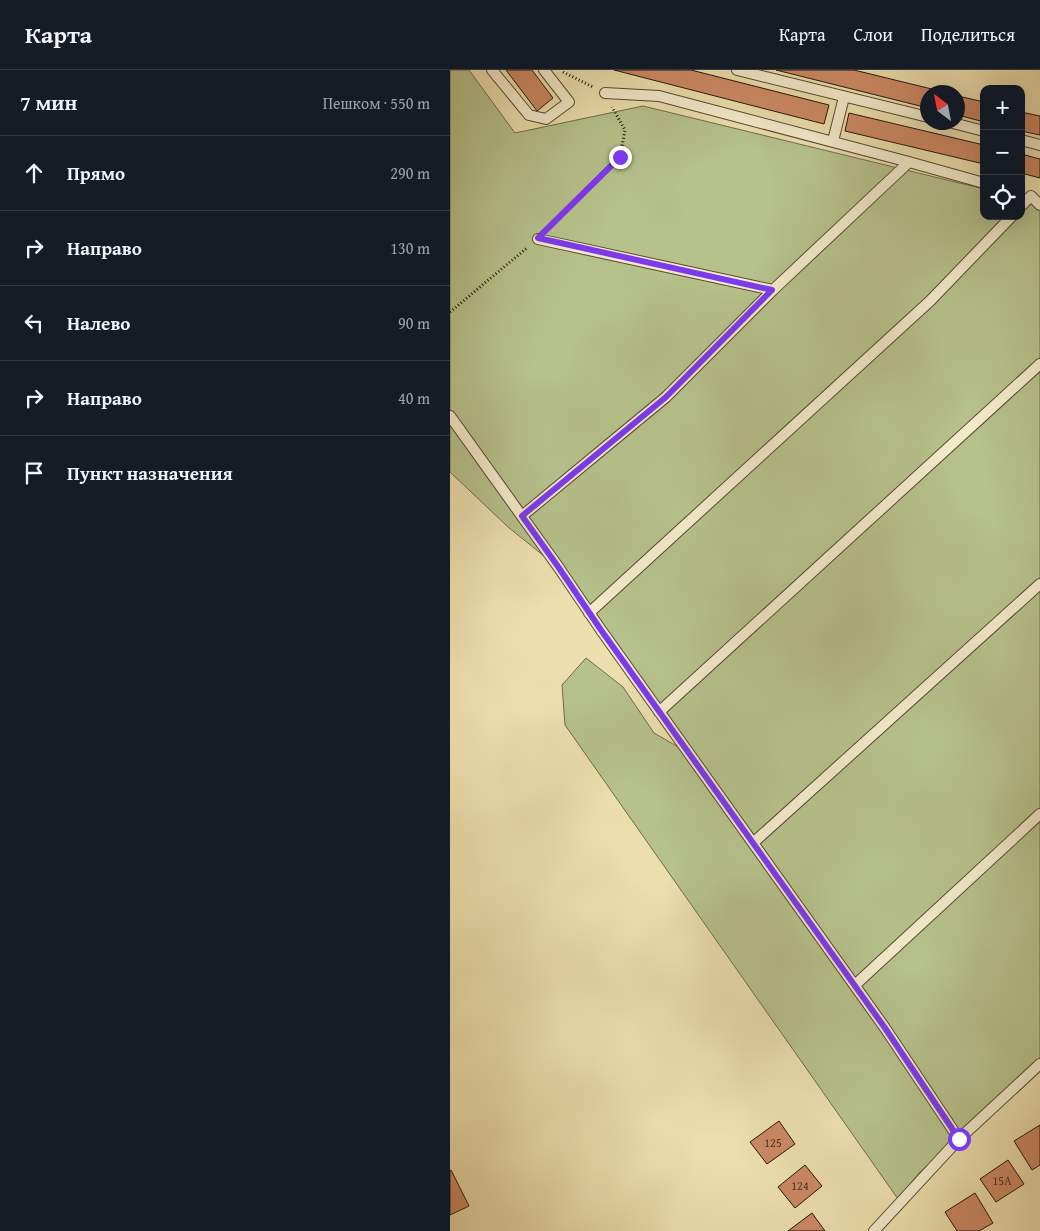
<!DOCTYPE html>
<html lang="ru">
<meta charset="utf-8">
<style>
:root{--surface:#171b24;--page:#20242c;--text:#f1f3f6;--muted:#9ea1a6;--line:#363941}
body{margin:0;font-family:"Gentium Book Plus",serif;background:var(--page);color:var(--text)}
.controls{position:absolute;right:15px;top:15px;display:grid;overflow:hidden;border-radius:10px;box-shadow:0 5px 20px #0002}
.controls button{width:45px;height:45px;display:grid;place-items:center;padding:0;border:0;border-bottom:1px solid var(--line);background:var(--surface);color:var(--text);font:25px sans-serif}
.compass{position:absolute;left:470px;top:15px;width:45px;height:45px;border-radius:50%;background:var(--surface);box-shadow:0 5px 20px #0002;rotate:328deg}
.stop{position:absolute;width:15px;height:15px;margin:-11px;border:4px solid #7c3aed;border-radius:50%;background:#fff}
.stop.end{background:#7c3aed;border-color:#fff;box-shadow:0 1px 5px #0008}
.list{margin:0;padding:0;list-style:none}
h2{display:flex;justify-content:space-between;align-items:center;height:65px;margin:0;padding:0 20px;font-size:21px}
h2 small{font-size:16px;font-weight:400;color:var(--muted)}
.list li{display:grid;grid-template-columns:32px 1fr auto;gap:15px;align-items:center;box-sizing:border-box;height:75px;padding:0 20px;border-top:1px solid var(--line)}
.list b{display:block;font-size:19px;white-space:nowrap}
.list em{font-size:16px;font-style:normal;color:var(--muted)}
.icon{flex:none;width:28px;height:28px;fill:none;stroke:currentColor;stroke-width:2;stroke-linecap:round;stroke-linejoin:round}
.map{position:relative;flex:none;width:590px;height:1161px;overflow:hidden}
header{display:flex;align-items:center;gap:30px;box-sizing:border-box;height:70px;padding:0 25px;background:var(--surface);border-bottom:1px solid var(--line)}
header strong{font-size:24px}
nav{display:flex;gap:28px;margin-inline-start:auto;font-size:18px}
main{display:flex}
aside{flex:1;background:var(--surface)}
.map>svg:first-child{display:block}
.green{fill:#b6c18b;stroke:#6c6c4b}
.building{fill:#cb8964;stroke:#23160b}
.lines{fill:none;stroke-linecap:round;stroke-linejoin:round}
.service-casing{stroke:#554834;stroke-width:12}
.path{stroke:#23160b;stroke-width:3;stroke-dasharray:1 2.5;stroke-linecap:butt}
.service{stroke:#f3eaca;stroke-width:10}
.route{stroke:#7c3aed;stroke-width:6}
.labels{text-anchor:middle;stroke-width:4.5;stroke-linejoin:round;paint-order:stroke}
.number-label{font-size:12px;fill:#4d3321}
</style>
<header>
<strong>Карта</strong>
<nav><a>Карта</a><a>Слои</a><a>Поделиться</a></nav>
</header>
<main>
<aside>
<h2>7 мин<small>Пешком · 550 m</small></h2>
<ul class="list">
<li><svg class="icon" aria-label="ahead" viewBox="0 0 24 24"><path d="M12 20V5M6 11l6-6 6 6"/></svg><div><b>Прямо</b></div><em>290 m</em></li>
<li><svg class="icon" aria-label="right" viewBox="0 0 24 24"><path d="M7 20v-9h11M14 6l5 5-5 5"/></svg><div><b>Направо</b></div><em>130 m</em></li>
<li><svg class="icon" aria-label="left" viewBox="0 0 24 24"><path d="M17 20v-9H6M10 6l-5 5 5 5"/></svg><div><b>Налево</b></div><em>90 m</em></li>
<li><svg class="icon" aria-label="right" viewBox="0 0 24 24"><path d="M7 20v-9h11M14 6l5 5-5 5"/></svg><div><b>Направо</b></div><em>40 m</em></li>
<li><svg class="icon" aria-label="arrive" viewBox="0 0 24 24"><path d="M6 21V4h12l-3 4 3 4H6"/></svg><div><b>Пункт назначения</b></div></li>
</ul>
</aside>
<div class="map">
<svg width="590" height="1161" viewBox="0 0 590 1161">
<rect width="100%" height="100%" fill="#ecdead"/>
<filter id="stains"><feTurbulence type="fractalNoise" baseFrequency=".004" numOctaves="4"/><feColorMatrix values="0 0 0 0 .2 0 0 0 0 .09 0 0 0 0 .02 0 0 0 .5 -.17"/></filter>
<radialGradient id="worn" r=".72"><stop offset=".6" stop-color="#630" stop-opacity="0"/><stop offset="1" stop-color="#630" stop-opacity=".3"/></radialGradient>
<!-- green -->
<path class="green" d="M0,0H19L65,63L193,36L534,119V146H571V128L584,131L590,139V1000L469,1103L448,1129L115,655L112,615L136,588L173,617L204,663L237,682L109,498L58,457L0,402Z"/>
<!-- building -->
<path class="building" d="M56,0H82L103,28L87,41Z
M164,0H241L379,35L374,54Z
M326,0H404L494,22H478V38Z
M508,26L534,32V52L508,45Z
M571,42L590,46V65L571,61Z
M399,43L534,75V94L395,61Z
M571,84L590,89V108L571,103Z
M329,1051L345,1074L317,1094L300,1072Z
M590,1055V1095L582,1100L564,1071Z
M558,1090L574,1114L546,1132L530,1109Z
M355,1095L372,1116L345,1138L328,1117Z
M1,1100L19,1136L0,1145V1101Z
M525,1123L543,1153L529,1161H507L495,1142Z
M362,1143L375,1161H338Z"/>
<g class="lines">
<!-- service casing -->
<g class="service-casing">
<path id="service" d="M42,0L79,45L96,49L119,32L94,0
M287,0L478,47
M155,23L209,26L459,92
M499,52L534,61
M571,70L590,75
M383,71L394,27
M571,136L581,126L590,135
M88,169L323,220
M0,346L109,498L151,560L435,958L509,1069
M72,446L216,327L323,220L459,92L534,113
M139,543L480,231L562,146
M209,642L590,294
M303,773L590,514
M405,915L590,744
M424,1161L509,1069L590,994"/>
</g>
<!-- path -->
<path class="path" d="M113,2L143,17
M99,158L170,87L175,60L162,37
M0,242L78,177"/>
<!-- service -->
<use href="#service" class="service"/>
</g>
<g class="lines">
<!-- route -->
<path class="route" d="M170,87L88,168L322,220L216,327L72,446L109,498L151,560L435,958L509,1069"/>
</g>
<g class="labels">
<!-- number labels -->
<g class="number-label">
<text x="323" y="1077">125</text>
<text x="552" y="1115">15А</text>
<text x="350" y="1120">124</text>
</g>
</g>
<rect width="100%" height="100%" filter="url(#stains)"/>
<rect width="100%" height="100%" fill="url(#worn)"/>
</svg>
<div class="controls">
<button>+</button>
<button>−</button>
<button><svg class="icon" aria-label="locate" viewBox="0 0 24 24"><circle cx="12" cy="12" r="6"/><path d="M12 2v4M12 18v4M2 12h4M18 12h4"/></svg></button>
</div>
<svg class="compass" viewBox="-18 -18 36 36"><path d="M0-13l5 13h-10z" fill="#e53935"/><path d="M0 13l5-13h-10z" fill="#9ea1a6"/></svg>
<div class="stop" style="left:509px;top:1069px"></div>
<div class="stop end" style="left:170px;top:87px"></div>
</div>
</main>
